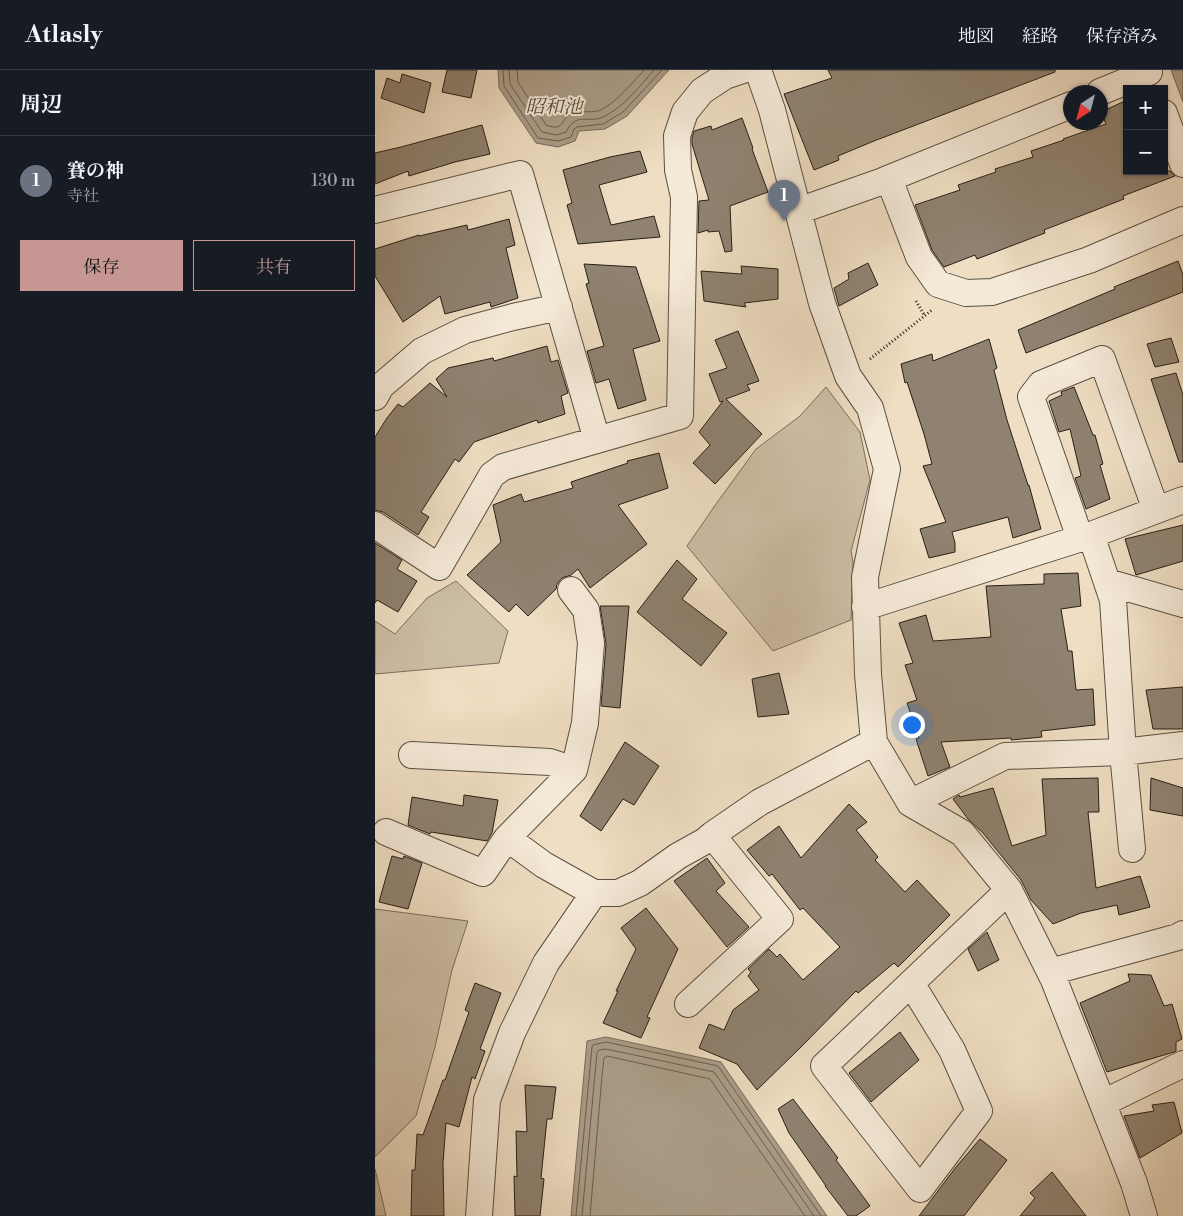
<!DOCTYPE html>
<html lang="ja">
<meta charset="utf-8">
<style>
:root{--surface:#171b24;--page:#242831;--text:#f1f3f6;--muted:#9ea1a6;--line:#363941;--accent:#c59692}
body{margin:0;font-family:"Libre Bodoni","Noto Serif JP",serif;background:var(--page);color:var(--text)}
.controls{position:absolute;right:15px;top:15px;display:grid;overflow:hidden;border-radius:0px;box-shadow:0 1px 4px #0004}
.controls button{width:45px;height:45px;display:grid;place-items:center;padding:0;border:0;border-bottom:1px solid var(--line);background:var(--surface);color:var(--text);font:25px sans-serif}
.compass{position:absolute;left:688px;top:15px;width:45px;height:45px;border-radius:50%;background:var(--surface);box-shadow:0 1px 4px #0004;rotate:216deg}
.you{position:absolute;left:536px;top:654px;width:18px;height:18px;margin:-12px;border:4px solid #fff;border-radius:50%;background:#1a73e8;box-shadow:0 0 0 8px #1a73e833}
.badge{display:grid;place-items:center;width:32px;height:32px;border-radius:50%;background:var(--accent);color:#fff;font-size:16px;font-weight:700}
.pin{position:absolute;translate:-50% -41px;filter:drop-shadow(0 1px 2px #0008)}
.pin::after{content:'';position:absolute;top:26px;width:18px;height:15px;background:inherit;clip-path:polygon(0 0,100% 0,50% 100%)}
.list{margin:0;padding:0;list-style:none}
h2{display:flex;justify-content:space-between;align-items:center;height:65px;margin:0;padding:0 20px;font-size:21px}
h2 small{font-size:16px;font-weight:400;color:var(--muted)}
.list li{display:grid;grid-template-columns:32px 1fr auto;gap:15px;align-items:center;box-sizing:border-box;height:90px;padding:0 20px;border-top:1px solid var(--line)}
.list b{display:block;font-size:19px;white-space:nowrap}
.list p{margin:0;font-size:16px;white-space:nowrap;color:var(--muted)}
.list em{font-size:16px;font-style:normal;color:var(--muted)}
.actions{display:flex;gap:10px;padding:15px 20px}
.actions a{flex:1;padding:11px 0;border:1px solid var(--accent);border-radius:0px;text-align:center;font-size:18px;color:var(--accent)}
.actions .main{background:var(--accent);color:#111}
.map{position:relative;flex:none;width:808px;height:1146px;overflow:hidden}
header{display:flex;align-items:center;gap:30px;box-sizing:border-box;height:70px;padding:0 25px;background:var(--surface);border-bottom:1px solid var(--line)}
header strong{font-size:24px}
nav{display:flex;gap:28px;margin-inline-start:auto;font-size:18px}
main{display:flex}
aside{flex:1;background:var(--surface)}
.map>svg:first-child{display:block}
.green{fill:#cdbea6;stroke:#7a6e5e}
.water{fill:#ab9d88;stroke:#776b5a}
.lines{fill:none;stroke-linecap:round;stroke-linejoin:round}
.shore{stroke:#6a5e4f;stroke-width:1}
.building{fill:#8f8270;stroke:#281f16}
.minor-casing{stroke:#5a4f41;stroke-width:28}
.path{stroke:#281f16;stroke-width:3;stroke-dasharray:1 2.5;stroke-linecap:butt}
.minor{stroke:#f5ead8;stroke-width:26}
.labels{text-anchor:middle;stroke-width:4;stroke-linejoin:round;paint-order:stroke}
.water-label{font-size:19px;font-style:italic;fill:#564b3e;stroke:#f5ead8}
</style>
<header>
<strong>Atlasly</strong>
<nav><a>地図</a><a>経路</a><a>保存済み</a></nav>
</header>
<main>
<aside>
<h2>周辺<small></small></h2>
<ul class="list">
<li><span class="badge" style="background:#6b7280">1</span><div><b>賽の神</b><p>寺社</p></div><em>130 m</em></li>
</ul>
<div class="actions"><a class="main">保存</a><a>共有</a></div>
</aside>
<div class="map">
<svg width="808" height="1146" viewBox="0 0 808 1146">
<rect width="100%" height="100%" fill="#efdec3"/>
<filter id="stains"><feTurbulence type="fractalNoise" baseFrequency=".004" numOctaves="4"/><feColorMatrix values="0 0 0 0 .2 0 0 0 0 .09 0 0 0 0 .02 0 0 0 .5 -.17"/></filter>
<radialGradient id="worn" r=".72"><stop offset=".6" stop-color="#630" stop-opacity="0"/><stop offset="1" stop-color="#630" stop-opacity=".3"/></radialGradient>
<!-- green -->
<path class="green" d="M451,317L485,362L495,410L476,481L478,492L476,550L398,581L312,476L341,434L381,379L425,346Z
M81,511L133,561L124,593L0,604V551L20,564L52,528Z
M0,839L93,851L77,900L60,977L41,1046L0,1087Z
M0,1099L11,1146H0Z"/>
<!-- water -->
<path class="water" d="M123,0H294L252,46L230,59L204,61L200,71L183,77L161,73L124,18Z
M796,0H808V32Z
M231,967L346,992L452,1146H196L212,971Z"/>
<g class="lines">
<!-- shore -->
<path class="shore" d="M128,0L129,16L163,68L183,71L196,67L199,59L202,57L228,54L248,42L287,0
M134,0L135,14L167,62L182,65L191,62C202,41 212,54 228,47C249,37 264,17 279,0
M142,0L143,12L171,55C190,62 184,50 196,44C204,40 214,43 223,41C238,36 258,12 269,0
M201,1146L217,977L218,975L231,972L343,996L446,1146
M207,1146L222,982L224,980L231,979L339,1002L439,1146
M215,1146L227,1006L229,988L232,986L335,1009L430,1146"/>
</g>
<!-- building -->
<path class="building" d="M72,0H102L96,28L67,22Z
M453,0H680V2L499,71L463,86L464,90L439,100L409,24L457,8Z
M27,4L56,13L49,43L6,28L12,8L25,13Z
M752,30V101H795L800,106L748,126L749,129L669,160L670,163L602,189L600,185L569,197L557,180L540,135L585,120L583,115L621,102L620,99L658,87L656,81L689,70L688,69L731,54L726,42Z
M367,48L378,78L377,79L393,122L355,136L357,181L350,182L344,161L333,162V160L323,163L324,131L334,130L317,74V68L319,61L336,56L337,60Z
M107,55L115,84L80,92L34,106L33,101L0,114V83L26,77Z
M265,81L272,102L224,115L236,155L279,146L285,167L203,174L192,135L197,133L188,100L235,87Z
M134,149L140,175L131,178L143,228L116,237L115,232L70,244L65,226L28,252L0,206V179L44,165V166L92,155L93,160Z
M803,191L808,205V222L651,283L643,260L740,219L739,217Z
M493,193L503,215L464,236L459,218L474,209L473,203Z
M209,194L261,197L285,271L258,279L271,330L243,339L234,309L221,313L212,281L229,276L211,214L214,213Z
M366,196L403,199V229L369,233L371,237L329,231L326,201L367,204Z
M363,261L384,311L372,315L375,320L351,329L387,364L340,414L318,393L335,375L324,362L348,331L345,332L334,304L352,298L340,270Z
M796,268L804,292L780,297L772,274Z
M614,269L622,298L619,300L632,350L653,415H654L666,459L638,468L633,447L577,462L580,473V482L554,488L545,459L571,452L548,396L557,394L549,364L532,312L530,313L526,294L557,284L558,291Z
M172,276L176,292L183,290L193,323L186,326L190,344L163,353L162,350L99,372L84,392L80,389L46,442L54,447L43,465L8,442L0,440V367L12,348L23,334L28,337L55,313L72,327L61,309L73,298L118,288L119,291Z
M801,303L808,325V392H804L776,309Z
M699,317L718,365H720L728,394L725,395L735,429L711,439L700,408L706,406L695,359L684,362L674,331L687,325L686,322Z
M284,383L293,418L243,435L272,474L215,518L203,499L196,505L187,508L182,514L181,519L153,546L141,534L134,542L92,505L126,472L118,435L146,424L149,432L198,418L196,412L253,393L252,391Z
M808,455V491L761,505L750,469Z
M0,473L27,490L22,499L42,511L23,542L2,530L0,533Z
M302,490L322,509L307,529L352,563L326,596L262,542Z
M703,503L706,536L686,539L693,581H697L701,620L718,619L720,655L666,661L667,667L636,670V668L566,672L575,697L553,706L541,669L544,668L532,633L542,630L530,595L538,593L524,553L551,545L558,571L616,567L611,516L669,514V504Z
M225,536H254L245,638L226,636L231,574Z
M404,603L414,644L383,647L377,609Z
M808,617V659H778L771,620Z
M250,672L284,696L259,735L248,729L226,761L205,746Z
M723,708L724,742H713L721,818L765,806L775,837L744,845L742,835L706,843L678,854L656,830L646,810L608,763L593,749L578,729L584,725L585,727L618,718L637,776L671,765L667,709Z
M776,708L808,718V746L775,740Z
M89,725L123,730L117,763L112,771L56,762L55,764L33,755L37,727L88,736Z
M474,734L492,752L481,760L503,787L500,790L530,822L542,810L575,845L523,897L519,893L483,923L481,921L425,978L382,1020L362,994L324,978L334,954L349,960L358,940L384,920L373,906L376,902L373,899L394,879L402,887L405,884L428,910L465,877L428,838L425,840L397,804L394,806L372,780L404,756L426,788Z
M17,786L28,789L29,786L47,793L33,839L4,832Z
M332,788L350,813L341,821L374,857L352,877L299,811Z
M271,838L303,879L272,947L275,948L266,968L228,953L243,921H241L261,879L246,858Z
M612,862L624,890L603,901L593,879Z
M753,904L776,905L789,936L797,934L807,969L801,972V981L799,982L732,1002L705,933L755,911Z
M100,913L126,923L105,979L110,981L100,1009L97,1007L84,1057L71,1053L68,1093L69,1146H36L37,1100H40L42,1064L48,1065L68,1010H70L94,942L90,940Z
M525,962L544,990L496,1032L474,1003Z
M150,1015L181,1017L177,1049H172L166,1108L169,1109L165,1146H140L139,1106L142,1107L141,1061L152,1062Z
M418,1029L463,1088L461,1090L495,1136L481,1146H473L450,1116H451L414,1063L403,1039Z
M799,1032L807,1063L765,1088L749,1046L779,1041L777,1035Z
M605,1069L632,1090L589,1146H544L581,1097Z
M677,1102L711,1146H645L660,1128L655,1123Z"/>
<g class="lines">
<!-- minor casing -->
<g class="minor-casing">
<path id="minor" d="M383,0L397,40L447,233L473,306L495,338L512,399L490,507L493,604L499,672L535,733L587,763L634,820L679,910L759,1113L769,1146
M725,22L774,2
M789,43L808,94
M510,110L696,35
M0,140L145,104L222,370
M423,141L514,109L544,187L563,214L591,223L617,222L714,190L808,150
M0,327L6,316L47,281L90,260L138,247L184,237
M0,455L64,497L117,405L128,397L305,346L309,127L303,100L302,66L310,42L327,21L350,6L368,0
M716,465L738,530L748,682L757,779
M705,468L656,327L666,314L727,289L781,440
M732,512L808,534
M490,537L716,465L808,430
M37,685L175,692L199,700
M535,733L630,686L748,682L808,675
M11,762L108,803L132,768L199,700L210,653L216,573L211,540L196,520
M132,768L169,795L219,823H243L265,813L303,786L330,771L337,765L385,732L499,672
M675,902L803,867L808,864
M536,913L577,980L604,1041L545,1119L449,996L634,820
M313,934L405,849L337,765
M728,1033L808,994
M104,1146L112,1030L137,963L171,893L219,823"/>
</g>
<!-- path -->
<path class="path" d="M541,231L550,246
M495,289L557,240"/>
<!-- minor -->
<use href="#minor" class="minor"/>
</g>
<g class="labels">
<!-- water labels -->
<g class="water-label">
<text x="179" y="43">昭和池</text>
</g>
</g>
<rect width="100%" height="100%" filter="url(#stains)"/>
<rect width="100%" height="100%" fill="url(#worn)"/>
</svg>
<div class="controls">
<button>+</button>
<button>−</button>
</div>
<svg class="compass" viewBox="-18 -18 36 36"><path d="M0-13l5 13h-10z" fill="#e53935"/><path d="M0 13l5-13h-10z" fill="#9ea1a6"/></svg>
<div class="you"></div>
<div class="pin badge" style="left:409px;top:151px;background:#6b7280">1</div>
</div>
</main>
